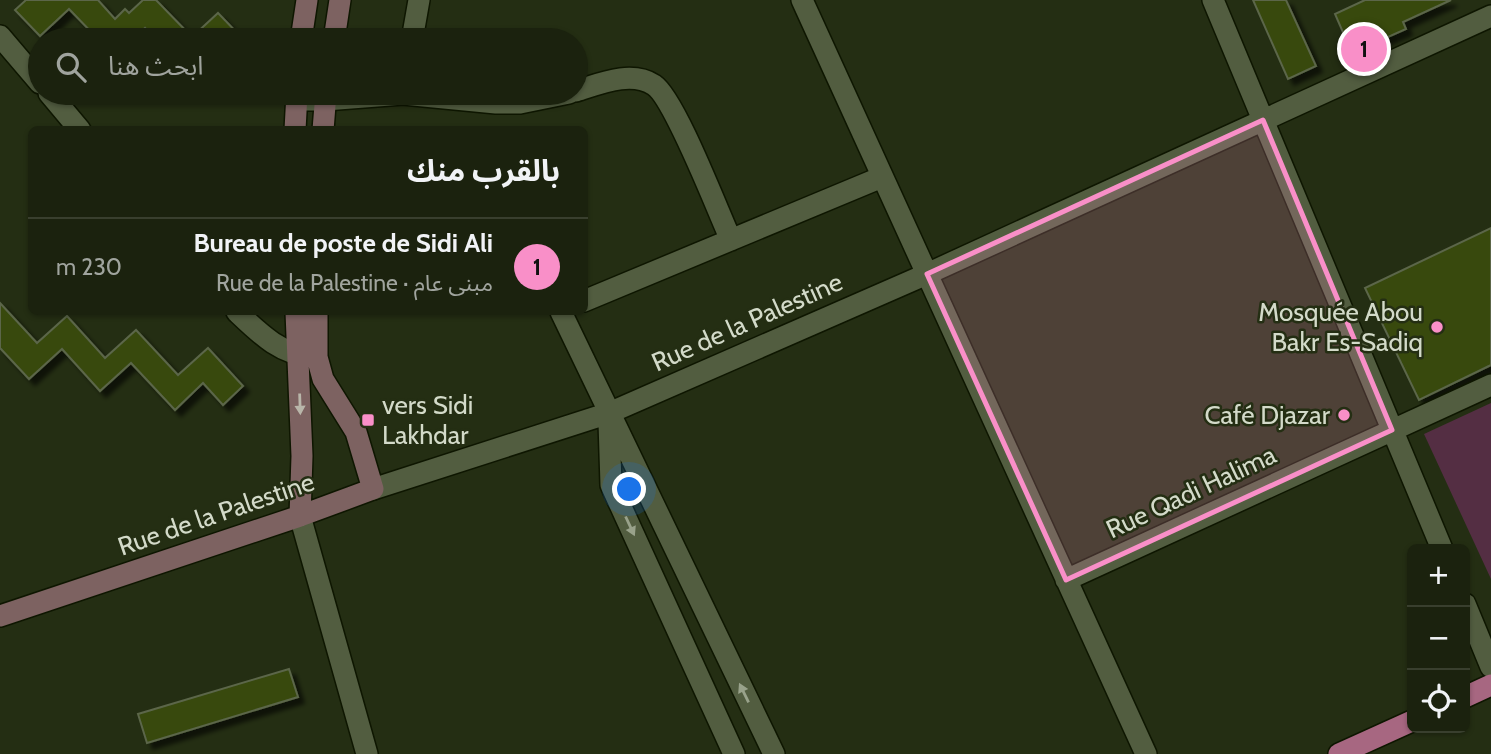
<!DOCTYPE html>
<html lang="ar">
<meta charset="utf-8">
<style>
:root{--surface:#1b220e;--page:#242a17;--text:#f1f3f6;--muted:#a0a49e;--line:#393f2e;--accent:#f98fc8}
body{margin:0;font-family:Cabin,"Noto Sans Arabic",sans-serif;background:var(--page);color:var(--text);direction:rtl}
.controls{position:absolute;right:21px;bottom:21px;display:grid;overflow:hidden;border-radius:10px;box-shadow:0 2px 5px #0004}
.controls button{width:63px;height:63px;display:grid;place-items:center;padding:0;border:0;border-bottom:2px solid var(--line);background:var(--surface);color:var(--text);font:35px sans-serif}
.you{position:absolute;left:630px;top:490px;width:24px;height:24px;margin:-18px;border:5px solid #fff;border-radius:50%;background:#1a73e8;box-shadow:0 0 0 10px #1a73e833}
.badge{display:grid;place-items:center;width:46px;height:46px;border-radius:50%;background:var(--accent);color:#111;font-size:23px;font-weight:700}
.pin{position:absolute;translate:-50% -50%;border:4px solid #fff;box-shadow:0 2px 7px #0006}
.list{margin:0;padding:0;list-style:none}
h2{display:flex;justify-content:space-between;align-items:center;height:91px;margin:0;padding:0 28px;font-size:30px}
h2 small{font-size:23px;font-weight:400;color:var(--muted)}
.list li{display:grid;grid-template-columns:46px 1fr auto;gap:21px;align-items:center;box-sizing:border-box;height:98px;padding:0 28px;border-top:2px solid var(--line)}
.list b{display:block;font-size:26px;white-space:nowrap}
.list p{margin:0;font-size:23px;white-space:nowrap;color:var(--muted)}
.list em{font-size:23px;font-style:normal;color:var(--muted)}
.icon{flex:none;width:38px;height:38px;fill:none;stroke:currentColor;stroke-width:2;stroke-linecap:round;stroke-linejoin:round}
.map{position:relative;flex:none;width:1491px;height:754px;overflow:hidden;direction:ltr}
.search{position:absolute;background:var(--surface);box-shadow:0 2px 5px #0004;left:28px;top:28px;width:560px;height:77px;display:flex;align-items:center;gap:18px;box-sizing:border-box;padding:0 24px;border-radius:38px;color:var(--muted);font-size:26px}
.panel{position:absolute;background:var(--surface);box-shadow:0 2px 5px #0004;left:28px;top:126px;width:560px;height:189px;border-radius:10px;direction:rtl}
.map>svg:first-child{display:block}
.green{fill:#542e43}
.building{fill:#37490e;stroke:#5b6649;stroke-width:2;filter:url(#shadow)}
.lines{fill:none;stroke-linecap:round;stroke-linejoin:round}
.street-casing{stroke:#0e1600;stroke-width:24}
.secondary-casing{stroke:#0e1600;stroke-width:24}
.primary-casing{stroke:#0e1600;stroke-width:24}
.street{stroke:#525d40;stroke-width:21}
.secondary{stroke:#7d6261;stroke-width:21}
.primary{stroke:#a76781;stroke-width:21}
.oneway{fill:#b9b6aa}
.oneway2{fill:#99a28b}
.marked{fill:#f98fc8;fill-opacity:0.2;stroke:#f98fc8;stroke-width:5;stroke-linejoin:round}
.poi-dot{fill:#f98fc8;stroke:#242e13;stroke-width:2.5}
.labels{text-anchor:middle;stroke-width:5;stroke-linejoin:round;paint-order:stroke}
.poi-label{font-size:26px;fill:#d3dac9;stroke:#242e13;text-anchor:end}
.street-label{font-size:26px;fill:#d3dac9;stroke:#242e13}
</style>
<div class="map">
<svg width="1491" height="754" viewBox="0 0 1491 754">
<defs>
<filter id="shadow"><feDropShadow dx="6" dy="6" stdDeviation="2" flood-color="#0009"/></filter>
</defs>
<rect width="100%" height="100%" fill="#242e13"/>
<!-- green -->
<path class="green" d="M1491,403V579L1424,434Z"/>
<!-- building -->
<path class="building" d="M26,0H98L115,19L125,9L129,13L143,0H156L192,37L218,13L244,40H156L145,28L133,38L135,40H92L96,37L69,9L40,36L15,10Z
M1253,0H1286L1316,66L1288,79Z
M1365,0H1451L1403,22L1406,29L1352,53L1335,14Z
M1491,228V365L1419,400L1365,288Z
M0,303L37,343L67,316L105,358L136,330L178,375L208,348L243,386L223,405L203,383L175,410L131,363L100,391L62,349L29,379L0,348Z
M289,669L298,697L147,743L138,714Z"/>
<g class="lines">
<!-- street casing -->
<g class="street-casing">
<path id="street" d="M802,0L1146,754
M1213,0L1442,549
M0,36L40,83
M412,40L419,0
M576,91C599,84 631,70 654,85C675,99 718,212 731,240
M49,93L80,130
M296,100H325L403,94L496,103H520L569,93
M584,301L882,177
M237,312C260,334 281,355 314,357
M561,312L774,754
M609,422L611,485L734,754
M373,489L609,413L927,274L1491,16
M300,516L367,754
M1066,580L1491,385
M1465,604L1491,667"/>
</g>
<!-- secondary casing -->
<g class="secondary-casing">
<path id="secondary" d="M301,40L307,0
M334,40L340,0
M295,130L297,93
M323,130L326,93
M296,312L302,456L300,516
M0,616L300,516L373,489L356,432L323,379L317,357V312"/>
</g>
<!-- primary casing -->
<g class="primary-casing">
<path id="primary" d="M1465,697L1491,685
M1339,754L1412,721"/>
</g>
<!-- street -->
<use href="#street" class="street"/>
<!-- secondary -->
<use href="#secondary" class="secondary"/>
<!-- primary -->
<use href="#primary" class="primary"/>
</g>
<!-- one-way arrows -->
<defs><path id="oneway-solid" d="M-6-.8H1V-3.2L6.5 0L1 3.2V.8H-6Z" transform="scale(1.75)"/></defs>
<use class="oneway" href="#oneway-solid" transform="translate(300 404) rotate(88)"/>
<g class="oneway2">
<use href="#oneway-solid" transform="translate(630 526) rotate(65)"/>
<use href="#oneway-solid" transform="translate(744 693) rotate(-116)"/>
</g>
<!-- marked area -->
<path class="marked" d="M1263,120L1392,430L1066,580L927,274Z"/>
<!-- markers -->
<g class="poi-dot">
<circle cx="1437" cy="327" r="7"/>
<circle cx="1344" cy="415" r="7"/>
<rect x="361" y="413" width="14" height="14" rx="3.5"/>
</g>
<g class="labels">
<!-- poi labels -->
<g class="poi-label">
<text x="1423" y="321">Mosquée Abou<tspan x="1423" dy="30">Bakr Es-Sadiq</tspan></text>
<text x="382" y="414" text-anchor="start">vers Sidi<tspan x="382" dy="30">Lakhdar</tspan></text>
<text x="1330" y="424">Café Djazar</text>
</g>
<!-- street labels -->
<g class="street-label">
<text transform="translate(747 322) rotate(-24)" y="9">Rue de la Palestine</text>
<text transform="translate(1191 492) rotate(-25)" y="9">Rue Qadi Halima</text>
<text transform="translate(216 514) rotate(-19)" y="9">Rue de la Palestine</text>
</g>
</g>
</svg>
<div class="controls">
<button>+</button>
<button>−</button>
<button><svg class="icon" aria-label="locate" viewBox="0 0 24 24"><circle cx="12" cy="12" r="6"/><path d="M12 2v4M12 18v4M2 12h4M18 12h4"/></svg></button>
</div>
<div class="you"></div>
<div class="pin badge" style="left:1364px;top:49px">1</div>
<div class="search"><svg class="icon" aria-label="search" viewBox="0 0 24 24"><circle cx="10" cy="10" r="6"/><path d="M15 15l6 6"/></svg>ابحث هنا</div>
<section class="panel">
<h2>بالقرب منك<small></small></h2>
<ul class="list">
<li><span class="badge">1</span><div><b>Bureau de poste de Sidi Ali</b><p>مبنى عام · Rue de la Palestine</p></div><em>230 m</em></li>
</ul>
</section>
</div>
